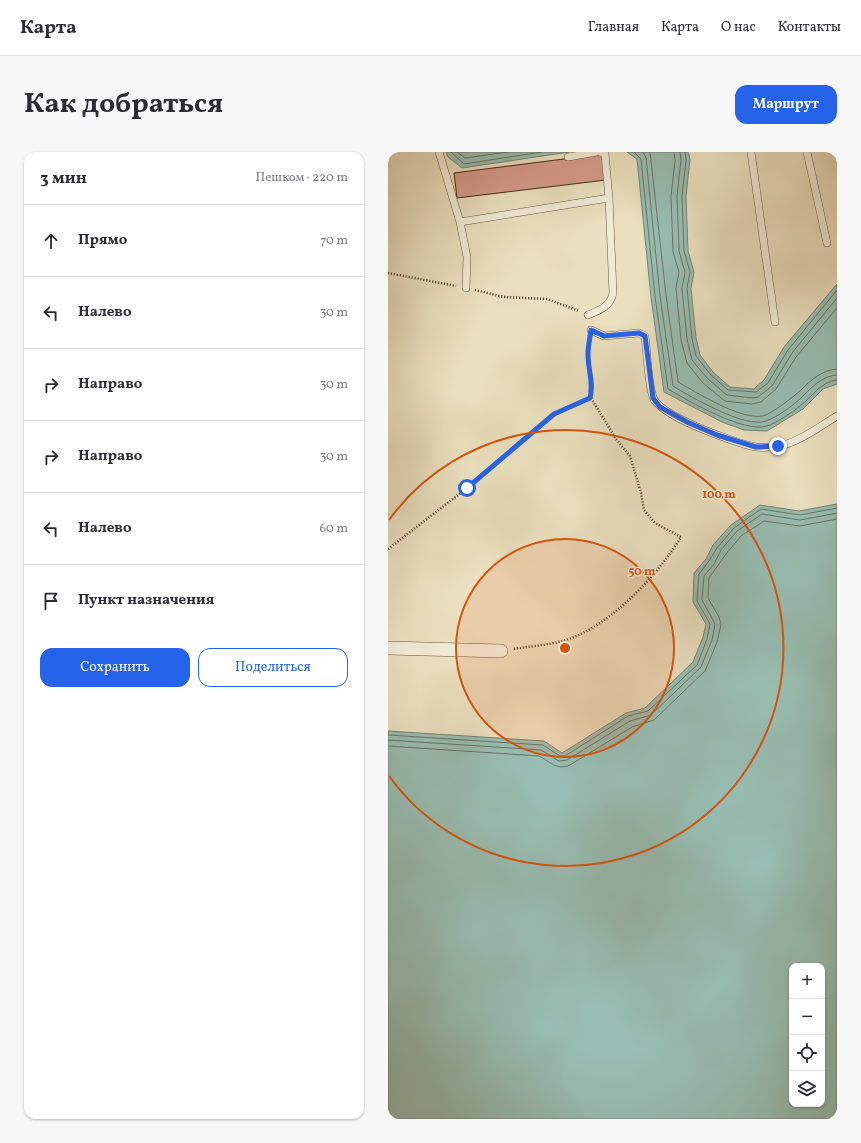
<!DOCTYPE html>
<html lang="ru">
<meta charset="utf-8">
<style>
:root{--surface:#fff;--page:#f7f7f7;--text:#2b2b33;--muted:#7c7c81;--line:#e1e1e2;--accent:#2563eb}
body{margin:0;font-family:Vollkorn,serif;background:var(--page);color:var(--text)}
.controls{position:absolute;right:12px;bottom:12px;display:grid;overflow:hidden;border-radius:8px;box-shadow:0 1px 3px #0004}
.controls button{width:36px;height:36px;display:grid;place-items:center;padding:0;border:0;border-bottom:1px solid var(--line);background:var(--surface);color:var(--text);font:20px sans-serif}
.stop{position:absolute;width:12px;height:12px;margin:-9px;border:3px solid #2563eb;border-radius:50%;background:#fff}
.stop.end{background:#2563eb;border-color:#fff;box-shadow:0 1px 4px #0008}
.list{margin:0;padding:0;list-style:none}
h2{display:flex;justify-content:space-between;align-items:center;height:52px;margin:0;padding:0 16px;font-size:17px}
h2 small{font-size:13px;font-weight:400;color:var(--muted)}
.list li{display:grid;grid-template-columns:26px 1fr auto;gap:12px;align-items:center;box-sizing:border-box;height:72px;padding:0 16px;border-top:1px solid var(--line)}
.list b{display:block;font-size:15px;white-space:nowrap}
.list em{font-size:13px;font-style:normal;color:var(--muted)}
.actions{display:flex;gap:8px;padding:12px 16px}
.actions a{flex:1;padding:9px 0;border:1px solid var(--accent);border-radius:12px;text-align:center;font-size:14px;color:var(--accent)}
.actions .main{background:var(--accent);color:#fff}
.icon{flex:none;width:22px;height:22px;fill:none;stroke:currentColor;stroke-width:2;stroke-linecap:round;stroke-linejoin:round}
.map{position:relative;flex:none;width:449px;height:967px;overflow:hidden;border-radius:12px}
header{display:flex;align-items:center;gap:24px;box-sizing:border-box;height:56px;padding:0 20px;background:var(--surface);border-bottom:1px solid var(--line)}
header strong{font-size:19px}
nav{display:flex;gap:22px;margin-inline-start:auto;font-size:14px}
.intro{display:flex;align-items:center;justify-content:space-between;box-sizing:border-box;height:96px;padding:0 24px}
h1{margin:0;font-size:28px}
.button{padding:10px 18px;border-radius:12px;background:var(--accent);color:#fff;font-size:14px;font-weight:700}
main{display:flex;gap:24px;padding:0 24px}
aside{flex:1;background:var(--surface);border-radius:12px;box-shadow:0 1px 3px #0004}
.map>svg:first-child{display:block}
.water{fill:#98bdb2;stroke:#758374;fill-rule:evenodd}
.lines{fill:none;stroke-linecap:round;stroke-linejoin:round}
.shore{stroke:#6c7465;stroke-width:1}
.building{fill:#d59a8c;stroke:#412c18}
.lane-casing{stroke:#6b5942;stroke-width:8}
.street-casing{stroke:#6b5942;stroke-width:14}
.path{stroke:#412c18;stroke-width:2.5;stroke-dasharray:1 2;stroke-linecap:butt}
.lane{stroke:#f1ead5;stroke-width:7}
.street{stroke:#f1ead5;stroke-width:13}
.route{stroke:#2563eb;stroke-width:5}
.ring{fill:none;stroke:#d7540d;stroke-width:2}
.centre{fill:#d7540d;stroke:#f1ead5;stroke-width:2}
.ring-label{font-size:12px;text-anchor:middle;font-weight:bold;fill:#d7540d;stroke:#f1ead5;stroke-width:3;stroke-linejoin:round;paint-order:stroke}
</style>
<header>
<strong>Карта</strong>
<nav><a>Главная</a><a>Карта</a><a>О нас</a><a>Контакты</a></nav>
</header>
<div class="intro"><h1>Как добраться</h1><a class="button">Маршрут</a></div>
<main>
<aside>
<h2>3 мин<small>Пешком · 220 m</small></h2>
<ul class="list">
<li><svg class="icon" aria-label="ahead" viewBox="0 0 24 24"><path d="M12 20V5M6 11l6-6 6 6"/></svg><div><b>Прямо</b></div><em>70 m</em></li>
<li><svg class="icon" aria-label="left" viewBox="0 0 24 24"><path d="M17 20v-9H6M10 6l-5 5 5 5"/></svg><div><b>Налево</b></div><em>30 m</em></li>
<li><svg class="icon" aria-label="right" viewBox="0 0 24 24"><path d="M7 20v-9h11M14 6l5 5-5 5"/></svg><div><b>Направо</b></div><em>30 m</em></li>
<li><svg class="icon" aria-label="right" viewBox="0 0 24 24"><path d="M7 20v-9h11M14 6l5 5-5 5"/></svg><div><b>Направо</b></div><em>30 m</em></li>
<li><svg class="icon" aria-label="left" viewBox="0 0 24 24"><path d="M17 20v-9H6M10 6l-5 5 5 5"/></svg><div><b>Налево</b></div><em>60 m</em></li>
<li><svg class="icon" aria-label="arrive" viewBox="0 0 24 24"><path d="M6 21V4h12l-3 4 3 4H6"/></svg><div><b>Пункт назначения</b></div></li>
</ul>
<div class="actions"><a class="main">Сохранить</a><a>Поделиться</a></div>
</aside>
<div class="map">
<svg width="449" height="967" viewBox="0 0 449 967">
<rect width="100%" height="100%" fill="#eadfbf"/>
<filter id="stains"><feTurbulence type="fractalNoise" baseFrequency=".005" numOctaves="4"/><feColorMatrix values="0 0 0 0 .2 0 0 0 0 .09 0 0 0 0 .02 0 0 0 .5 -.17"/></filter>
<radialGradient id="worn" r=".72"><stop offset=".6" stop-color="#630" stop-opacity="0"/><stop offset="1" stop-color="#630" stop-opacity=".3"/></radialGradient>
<!-- water -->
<path class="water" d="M58,0H181L74,16L60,5Z
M239,0H300L302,7L298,44L300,99L306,120L303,136L308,186L312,203L325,220L342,235L366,237L376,228L396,195L449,132V232L435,237L415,257L379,279L356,278L334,270L276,240L263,145L249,7Z
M449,352V967H0V579L156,589L174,601L238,561L257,556L305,510L315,485L318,472L305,450L306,421L318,407L325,393L343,373L372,353L411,359ZM404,814H434V952H404Z"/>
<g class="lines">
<!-- shore -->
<path class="shore" d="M63,0L76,12L154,0
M69,0L77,6L120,0
M246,0L253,7L267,144L280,237C301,249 355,281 379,274C387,272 406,259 412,254C425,244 432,230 449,228
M255,0L258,6L272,144L285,234C303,245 358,277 378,269C389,265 405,254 414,245C424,235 434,224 449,223
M262,0L278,143L290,230C310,241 352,268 375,264C385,261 405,245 413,238C423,228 434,218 449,217
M286,0L287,9L283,44L285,100L291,120L288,136L293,188L299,211L315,231L337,249L364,252L373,250L388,237L408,205L449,156
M292,0L293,8L289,44L291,99L297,120L294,136L299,187L304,208L319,226L339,243L365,246L370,245L384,234L404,201L449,146
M297,0L298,8L294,44L296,99L302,120L299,136L304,187L308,204L322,222L340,238L368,240L380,231L400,198L449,138
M0,583L155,593L172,604H177L240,564L260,559L309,513L319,487L322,472L309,449L311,422L321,409L329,396L346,376L373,357L412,363L449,356
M0,588L153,598L171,609L179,608L242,569L263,563L313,515L324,488L327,472L314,448L316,424L326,412L333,398L349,379L374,362L412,368L449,361
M0,594L151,604C161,609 169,619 182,613L244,575L266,568L317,519L329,490L333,472L331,465L320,446L321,426L338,402L353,384L376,369L412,374L449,367"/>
</g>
<!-- building -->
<path class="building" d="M215,2L218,28L69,46L66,21Z"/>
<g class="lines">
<!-- lane casing -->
<g class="lane-casing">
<path id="lane" d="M51,0L72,70L79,105L78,136
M363,0L387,170
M419,0L439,91
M180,5L208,0
M72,70L221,46
M200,163C212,158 222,155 225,141L221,46L217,2L213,0
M203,178L216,184L251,181L257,184C259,200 260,231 265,245C271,264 347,291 368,295C375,296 385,295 392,294C412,289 431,275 449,264"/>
</g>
<!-- street casing -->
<g class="street-casing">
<path id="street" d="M0,496L113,499"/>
</g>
<!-- path -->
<path class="path" d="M0,121L68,134
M87,138L116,145L159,147L191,159
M0,397L79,336L166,262L203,246C205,234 203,231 201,220C199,209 200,198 202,188
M126,497C143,494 162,493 178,488C222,474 269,424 293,385L267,371L256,358L253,341L242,304L228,287L203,246"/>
<!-- lane -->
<use href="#lane" class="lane"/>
<!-- street -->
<use href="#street" class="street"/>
</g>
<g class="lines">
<!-- route -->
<path class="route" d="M79,336L166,262L202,246C206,230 200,219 200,202C200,194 202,186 203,178L216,184L251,181L257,184L265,246L272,255L299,270L329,283L368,295L390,294"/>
</g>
<!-- distance rings -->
<circle cx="177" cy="496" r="109" fill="#d7540d" fill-opacity=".12"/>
<g class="ring">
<circle cx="177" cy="496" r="109"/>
<path d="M1 368A218 218 0 1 1 1 624"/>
</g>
<circle cx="177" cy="496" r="6" class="centre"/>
<g class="ring-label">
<text x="331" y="346">100 m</text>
<text x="254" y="423">50 m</text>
</g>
<rect width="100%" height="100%" filter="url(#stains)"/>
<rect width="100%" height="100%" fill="url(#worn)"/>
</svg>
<div class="controls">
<button>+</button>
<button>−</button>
<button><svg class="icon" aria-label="locate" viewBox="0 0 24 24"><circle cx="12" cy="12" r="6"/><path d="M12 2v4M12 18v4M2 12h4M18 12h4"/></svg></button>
<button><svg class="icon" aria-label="layers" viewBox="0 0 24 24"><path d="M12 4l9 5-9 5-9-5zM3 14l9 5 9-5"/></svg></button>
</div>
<div class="stop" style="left:79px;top:336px"></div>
<div class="stop end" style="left:390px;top:294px"></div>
</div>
</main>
